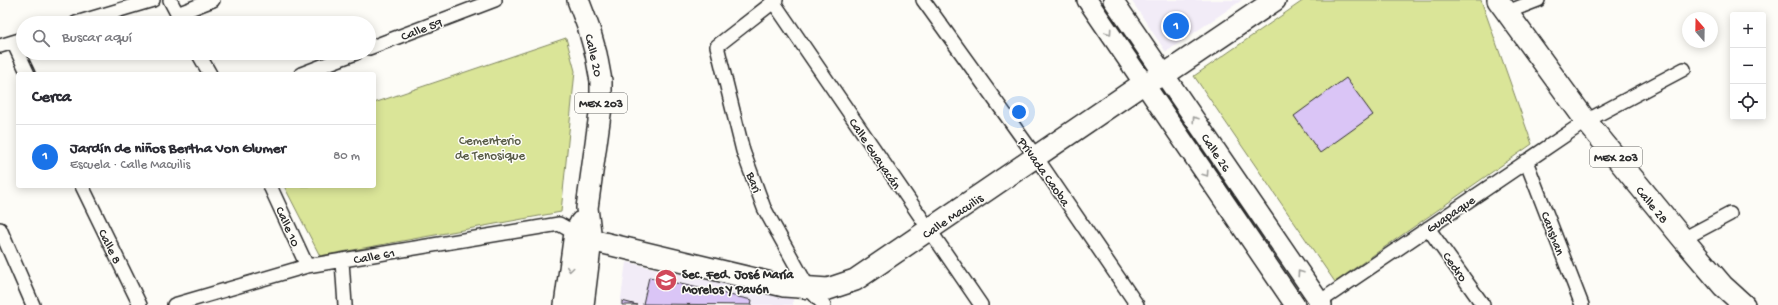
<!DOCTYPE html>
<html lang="es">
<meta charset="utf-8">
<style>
:root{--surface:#fff;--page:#f2f2f3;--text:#2b2b33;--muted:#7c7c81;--line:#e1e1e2;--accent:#1a73e8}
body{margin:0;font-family:"Gochi Hand",sans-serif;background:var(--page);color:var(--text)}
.controls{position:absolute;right:12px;top:12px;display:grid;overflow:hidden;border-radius:4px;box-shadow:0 2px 10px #0003}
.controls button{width:36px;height:36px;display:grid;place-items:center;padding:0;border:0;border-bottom:1px solid var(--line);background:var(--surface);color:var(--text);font:20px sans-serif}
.compass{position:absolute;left:1682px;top:12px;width:36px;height:36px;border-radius:50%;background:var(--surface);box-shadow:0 2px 10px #0003;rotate:340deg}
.you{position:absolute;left:1019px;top:112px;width:14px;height:14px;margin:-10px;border:3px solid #fff;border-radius:50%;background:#1a73e8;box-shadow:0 0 0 6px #1a73e833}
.badge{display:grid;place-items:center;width:26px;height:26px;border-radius:50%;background:var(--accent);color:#fff;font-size:13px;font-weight:700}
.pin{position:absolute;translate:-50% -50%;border:2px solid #fff;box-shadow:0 1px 4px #0006}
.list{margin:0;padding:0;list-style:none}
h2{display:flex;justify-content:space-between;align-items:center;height:52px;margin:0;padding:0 16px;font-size:17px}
h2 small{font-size:13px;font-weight:400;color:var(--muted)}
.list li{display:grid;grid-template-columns:26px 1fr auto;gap:12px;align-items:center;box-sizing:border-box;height:64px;padding:0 16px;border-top:1px solid var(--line)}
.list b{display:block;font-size:15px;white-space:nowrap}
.list p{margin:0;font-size:13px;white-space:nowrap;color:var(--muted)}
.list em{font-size:13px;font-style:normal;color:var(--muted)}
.icon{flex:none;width:22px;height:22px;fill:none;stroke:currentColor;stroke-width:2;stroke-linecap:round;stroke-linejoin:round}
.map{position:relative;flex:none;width:1778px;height:305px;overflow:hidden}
.search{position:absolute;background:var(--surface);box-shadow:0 2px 10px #0003;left:16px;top:16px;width:360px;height:44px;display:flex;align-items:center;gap:10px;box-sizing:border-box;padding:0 14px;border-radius:22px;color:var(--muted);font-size:15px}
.panel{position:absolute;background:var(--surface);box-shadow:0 2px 10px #0003;left:16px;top:72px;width:360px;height:116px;border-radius:4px}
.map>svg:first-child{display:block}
.built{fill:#f2ecf7}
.green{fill:#dae598;stroke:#828862}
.building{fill:#dac5f6;stroke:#2b2b2b}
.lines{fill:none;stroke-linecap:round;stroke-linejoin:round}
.minor-casing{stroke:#2b2b2b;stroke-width:16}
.secondary-casing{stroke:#2b2b2b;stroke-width:22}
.primary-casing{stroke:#2b2b2b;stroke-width:24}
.minor{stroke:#fdfcf7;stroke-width:13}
.secondary{stroke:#fdfcf7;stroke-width:19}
.primary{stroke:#fdfcf7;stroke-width:21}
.oneway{stroke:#9e9e9b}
.labels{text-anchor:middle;stroke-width:3;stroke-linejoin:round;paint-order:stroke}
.shield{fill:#fdfcf7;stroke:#6a6a68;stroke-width:1}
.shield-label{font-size:12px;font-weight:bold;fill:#2b2b2b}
.street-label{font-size:13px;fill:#2b2b2b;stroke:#fdfcf7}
.park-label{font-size:13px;fill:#575a46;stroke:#fdfcf7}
.poi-label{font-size:13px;font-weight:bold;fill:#2b2b2b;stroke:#fdfcf7;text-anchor:start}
</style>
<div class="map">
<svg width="1778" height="305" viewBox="0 0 1778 305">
<rect width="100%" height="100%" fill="#fdfcf7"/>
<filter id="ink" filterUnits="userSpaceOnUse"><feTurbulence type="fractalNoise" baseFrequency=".025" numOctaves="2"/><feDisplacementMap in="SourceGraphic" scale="8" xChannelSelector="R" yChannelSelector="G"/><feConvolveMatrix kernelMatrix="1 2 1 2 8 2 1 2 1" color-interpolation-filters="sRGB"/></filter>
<g filter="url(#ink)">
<!-- built -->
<path class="built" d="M1131,0H1242L1166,52Z
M626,262L793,299V305H620Z"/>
<!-- green -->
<path class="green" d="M1304,0H1481L1532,144L1335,282L1194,76Z
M566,38L575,71L561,212L320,256L284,186H374V103Z"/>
<!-- building -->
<path class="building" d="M1346,78L1373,115L1320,153L1294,116Z
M649,277L752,300L751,305L643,304Z
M622,301L637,305H622Z"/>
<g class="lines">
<!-- minor casing -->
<g class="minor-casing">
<path id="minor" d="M170,0L182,23
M772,0L981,305
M776,0L717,46L743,151L764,208L809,289L824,305
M923,0L1036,157L1137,305
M1507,12L1538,0
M177,14L213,0
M76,23L153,0
M13,42L28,74
M0,46L23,39
M369,48L495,0
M198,53L210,74
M301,74L356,53
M1526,161L1582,305
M82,186L140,305
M270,186L307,266
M1428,228L1483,305
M0,229L33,305
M1683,239L1730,214
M342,261L345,305
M174,305L307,266L559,224L575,233
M1315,305L1586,121L1684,69"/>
</g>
<!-- secondary casing -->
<g class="secondary-casing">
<path id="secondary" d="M1087,0L1295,305
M1113,0L1322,305"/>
</g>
<!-- primary casing -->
<g class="primary-casing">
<path id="primary" d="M578,0L589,29L596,54L601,81V107L587,208L591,240L583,305
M1498,0L1586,121L1683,239L1723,286L1744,305
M575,233L591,240L784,286L828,289L855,280L1144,83L1164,75L1275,0
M565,305L575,233L581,222"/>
</g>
<!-- minor -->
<use href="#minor" class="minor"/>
<!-- secondary -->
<use href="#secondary" class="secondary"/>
<!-- primary -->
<use href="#primary" class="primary"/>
</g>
<!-- one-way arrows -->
<defs><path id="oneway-chevron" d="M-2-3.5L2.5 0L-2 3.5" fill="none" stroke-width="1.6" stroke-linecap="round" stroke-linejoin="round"/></defs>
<g class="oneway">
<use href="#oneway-chevron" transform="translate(1109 32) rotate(55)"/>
<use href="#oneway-chevron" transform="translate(1195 119) rotate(-124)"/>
<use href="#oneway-chevron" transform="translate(1206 174) rotate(56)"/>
<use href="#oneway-chevron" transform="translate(570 269) rotate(98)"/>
<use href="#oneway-chevron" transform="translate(1300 273) rotate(-124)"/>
</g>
</g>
<!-- icons -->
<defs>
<g id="school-disc" transform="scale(1.15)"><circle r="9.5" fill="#d1495b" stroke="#fdfcf7"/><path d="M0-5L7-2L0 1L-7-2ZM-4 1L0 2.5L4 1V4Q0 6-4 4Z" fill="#fff"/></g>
</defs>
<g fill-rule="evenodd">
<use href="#school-disc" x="666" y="280"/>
</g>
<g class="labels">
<!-- shield labels -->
<g class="shield">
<rect x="575" y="93" width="52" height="20" rx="3"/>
<rect x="1590" y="147" width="52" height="20" rx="3"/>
</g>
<g class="shield-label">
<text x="601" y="107">MEX 203</text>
<text x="1616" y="161">MEX 203</text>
</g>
<!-- street labels -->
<g class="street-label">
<text transform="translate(421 28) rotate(-21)" y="5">Calle 59</text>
<text transform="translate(595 55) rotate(77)" y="5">Calle 20</text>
<text transform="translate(1217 152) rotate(56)" y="5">Calle 26</text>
<text transform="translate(876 153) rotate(56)" y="5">Calle Guayacán</text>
<text transform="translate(1045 171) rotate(55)" y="5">Privada Caoba</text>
<text transform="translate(755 182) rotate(70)" y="5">Bari</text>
<text transform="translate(1653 204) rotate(51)" y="5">Calle 28</text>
<text transform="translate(1450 213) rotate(-34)" y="5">Guapaque</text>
<text transform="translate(952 215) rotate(-34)" y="5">Calle Macuilis</text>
<text transform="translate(289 226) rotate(66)" y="5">Calle 10</text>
<text transform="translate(1554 233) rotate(69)" y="5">Canshan</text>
<text transform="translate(111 246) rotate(64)" y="5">Calle 8</text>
<text transform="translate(374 255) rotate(-10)" y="5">Calle 61</text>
<text transform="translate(1456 266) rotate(55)" y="5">Cedro</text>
</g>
<!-- park labels -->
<g class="park-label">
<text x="490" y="144">Cementerio<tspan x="490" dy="15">de Tenosique</tspan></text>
</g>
<!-- poi labels -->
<g class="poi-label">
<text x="682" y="278">Sec. Fed. José María<tspan x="682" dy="15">Morelos Y Pavón</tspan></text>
</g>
</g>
</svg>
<div class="controls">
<button>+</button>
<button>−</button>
<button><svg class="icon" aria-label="locate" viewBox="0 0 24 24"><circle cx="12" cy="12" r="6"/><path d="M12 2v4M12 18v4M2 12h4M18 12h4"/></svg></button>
</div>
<svg class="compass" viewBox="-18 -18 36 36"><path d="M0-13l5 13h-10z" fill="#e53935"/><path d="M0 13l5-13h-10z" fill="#7c7c81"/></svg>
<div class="you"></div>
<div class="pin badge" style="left:1176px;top:26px">1</div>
<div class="search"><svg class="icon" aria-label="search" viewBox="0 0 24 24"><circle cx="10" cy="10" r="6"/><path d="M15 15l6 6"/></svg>Buscar aquí</div>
<section class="panel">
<h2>Cerca<small></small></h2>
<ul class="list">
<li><span class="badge">1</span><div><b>Jardín de niños Bertha Von Glumer</b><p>Escuela · Calle Macuilis</p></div><em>80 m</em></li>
</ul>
</section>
</div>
